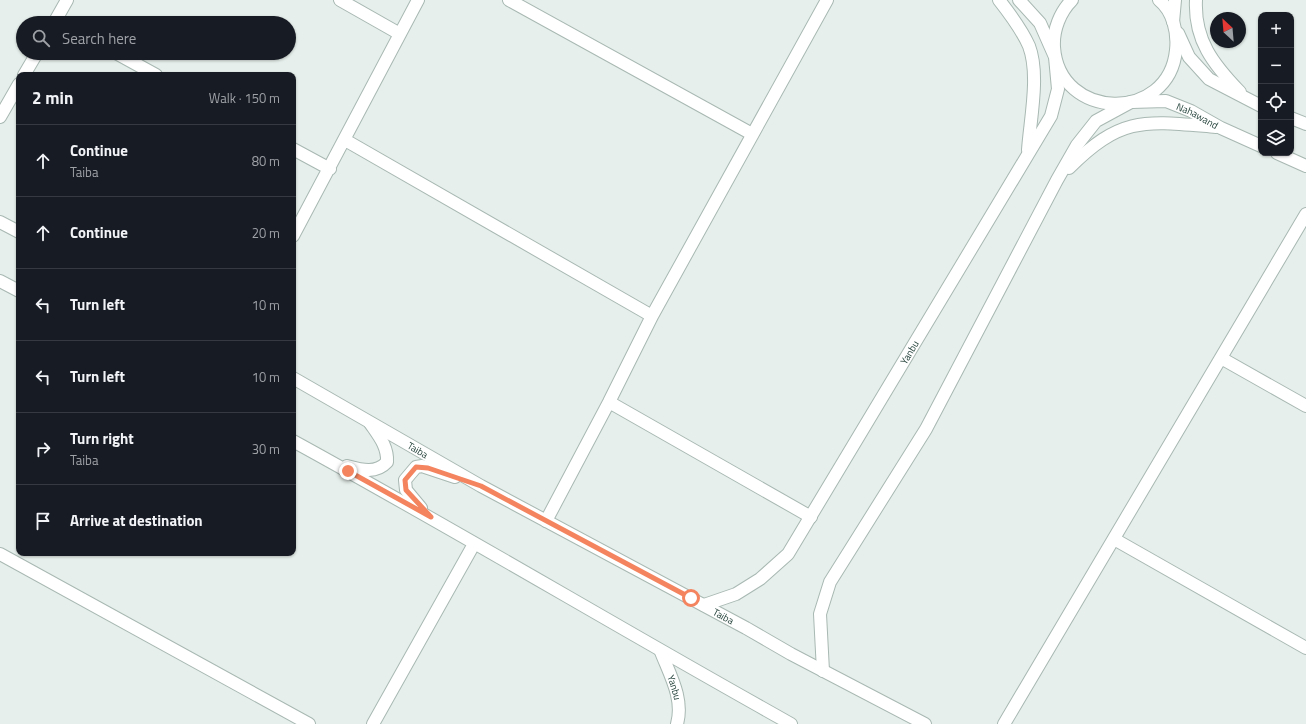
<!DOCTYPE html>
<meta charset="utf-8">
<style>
:root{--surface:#171b24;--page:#20242c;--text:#f1f3f6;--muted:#9ea1a6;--line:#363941}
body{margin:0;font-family:"Titillium Web",sans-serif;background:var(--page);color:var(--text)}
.controls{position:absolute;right:12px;top:12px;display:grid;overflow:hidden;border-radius:8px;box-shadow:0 1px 3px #0004}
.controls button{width:36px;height:36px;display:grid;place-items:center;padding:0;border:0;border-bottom:1px solid var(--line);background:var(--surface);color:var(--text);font:20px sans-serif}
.compass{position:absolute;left:1210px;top:12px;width:36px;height:36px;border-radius:50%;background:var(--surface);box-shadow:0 1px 3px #0004;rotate:334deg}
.stop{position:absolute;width:12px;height:12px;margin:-9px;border:3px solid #f4845f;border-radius:50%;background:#fff}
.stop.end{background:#f4845f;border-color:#fff;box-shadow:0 1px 4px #0008}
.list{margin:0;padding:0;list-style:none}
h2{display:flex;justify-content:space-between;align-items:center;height:52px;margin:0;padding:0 16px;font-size:17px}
h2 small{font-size:13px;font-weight:400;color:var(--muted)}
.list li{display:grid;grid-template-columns:26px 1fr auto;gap:12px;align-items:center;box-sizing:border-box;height:72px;padding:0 16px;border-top:1px solid var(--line)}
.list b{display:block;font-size:15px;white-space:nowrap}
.list p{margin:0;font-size:13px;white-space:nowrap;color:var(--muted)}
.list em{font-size:13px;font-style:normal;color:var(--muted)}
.icon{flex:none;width:22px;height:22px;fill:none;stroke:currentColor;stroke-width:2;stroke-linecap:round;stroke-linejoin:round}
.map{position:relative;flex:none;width:1306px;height:724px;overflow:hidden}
.search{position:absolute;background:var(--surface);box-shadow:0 1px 3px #0004;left:16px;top:16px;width:280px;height:44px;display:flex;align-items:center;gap:10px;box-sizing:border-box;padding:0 14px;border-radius:22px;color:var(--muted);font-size:15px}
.panel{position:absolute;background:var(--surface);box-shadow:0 1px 3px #0004;left:16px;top:72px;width:280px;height:484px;border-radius:8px}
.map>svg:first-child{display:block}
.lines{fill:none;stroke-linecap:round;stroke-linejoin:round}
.minor-casing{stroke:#a8b8b2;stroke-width:14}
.tertiary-casing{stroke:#a8b8b2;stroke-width:14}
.minor{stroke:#fff;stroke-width:12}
.tertiary{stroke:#fff;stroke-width:12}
.route{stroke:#f4845f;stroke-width:5}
.labels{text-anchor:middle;stroke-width:3.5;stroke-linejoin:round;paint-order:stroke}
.street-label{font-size:10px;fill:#24423a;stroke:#f7fbf9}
</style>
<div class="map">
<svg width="1306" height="724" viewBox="0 0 1306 724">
<rect width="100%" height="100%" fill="#e6efeb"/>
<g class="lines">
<!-- minor casing -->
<g class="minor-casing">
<path id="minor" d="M340,0L400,34
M509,0L752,134
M1173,22L1175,0
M54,23L67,0
M116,53L156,75
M24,75L37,53
M0,117L19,84
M345,140L652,316
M293,149L330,169
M293,236L418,0
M1221,358L1306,406
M609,402L811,517
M546,521L609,402L652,316L827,0
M1114,539L1306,648
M0,554L309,724
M373,724L474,544
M1004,724L1306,214"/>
</g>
<!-- tertiary casing -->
<g class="tertiary-casing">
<g id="tertiary">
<path d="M999,0C1010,14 1022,30 1029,46C1040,75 1030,120 1028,150"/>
<path d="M1072,0C1060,12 1053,30 1054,47C1059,121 1169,123 1176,50C1178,33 1173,11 1159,0"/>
<path d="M1196,0C1194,40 1213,64 1240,92"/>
<path d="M1178,33L1189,57L1209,79L1261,106"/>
<path d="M1291,118L1306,124"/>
<path d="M1277,153L1306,166"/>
<path d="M1069,168C1122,115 1146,121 1216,127"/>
<path d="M0,222L19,232"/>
<path d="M0,281L19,291"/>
<path id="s1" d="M293,378L481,486L746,628L791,654L925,724"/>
<path d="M293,441C461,533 624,631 791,724"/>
<path d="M347,466C362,470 376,474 387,462C388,446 378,435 370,423"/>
<path d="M421,508L406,490L405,480L416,467L422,466L455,477"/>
<path id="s2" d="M704,605L736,594L760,579L788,554L1051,116L1058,89L1055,57L1040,23L1019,0"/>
<path id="s3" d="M661,652C670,675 684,699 677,724"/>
<path id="s4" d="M823,671L820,614L830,582L926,429L1057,180L1077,145L1096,121L1131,102L1166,101L1191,111L1221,128L1261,146"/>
</g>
</g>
<!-- minor -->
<use href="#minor" class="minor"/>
<!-- tertiary -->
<use href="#tertiary" class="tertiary"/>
</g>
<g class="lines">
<!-- route -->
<path class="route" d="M348,471L431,517L406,490L405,480L416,467L428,468L481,486L691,598"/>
</g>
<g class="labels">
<!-- street labels -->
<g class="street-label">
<text dy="4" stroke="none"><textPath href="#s4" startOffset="733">Nahawand</textPath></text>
<text dy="4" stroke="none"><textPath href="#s2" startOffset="335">Yanbu</textPath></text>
<text dy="4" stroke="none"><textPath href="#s1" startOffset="144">Taiba</textPath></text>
<text dy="4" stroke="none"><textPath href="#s1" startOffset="492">Taiba</textPath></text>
<text dy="4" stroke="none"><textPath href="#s3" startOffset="38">Yanbu</textPath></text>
</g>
</g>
</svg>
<div class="controls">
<button>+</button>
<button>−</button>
<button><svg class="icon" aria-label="locate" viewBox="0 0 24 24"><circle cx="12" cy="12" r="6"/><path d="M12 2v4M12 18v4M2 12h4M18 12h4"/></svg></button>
<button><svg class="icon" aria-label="layers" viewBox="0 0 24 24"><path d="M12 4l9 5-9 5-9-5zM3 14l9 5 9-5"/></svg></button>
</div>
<svg class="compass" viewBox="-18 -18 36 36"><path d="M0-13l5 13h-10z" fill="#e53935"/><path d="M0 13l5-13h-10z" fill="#9ea1a6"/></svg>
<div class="stop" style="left:691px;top:598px"></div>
<div class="stop end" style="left:348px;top:471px"></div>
<div class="search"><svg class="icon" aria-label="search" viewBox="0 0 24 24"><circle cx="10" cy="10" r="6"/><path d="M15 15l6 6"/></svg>Search here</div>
<section class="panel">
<h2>2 min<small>Walk · 150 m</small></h2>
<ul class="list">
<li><svg class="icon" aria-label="ahead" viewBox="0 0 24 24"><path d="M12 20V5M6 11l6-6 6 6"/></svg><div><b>Continue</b><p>Taiba</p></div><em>80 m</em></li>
<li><svg class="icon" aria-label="ahead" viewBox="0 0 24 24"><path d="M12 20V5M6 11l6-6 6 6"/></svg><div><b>Continue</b></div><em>20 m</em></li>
<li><svg class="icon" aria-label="left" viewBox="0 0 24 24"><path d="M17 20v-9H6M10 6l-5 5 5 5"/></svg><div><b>Turn left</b></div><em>10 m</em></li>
<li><svg class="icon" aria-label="left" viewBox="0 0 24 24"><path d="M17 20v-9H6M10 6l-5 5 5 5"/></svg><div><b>Turn left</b></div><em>10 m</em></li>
<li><svg class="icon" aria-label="right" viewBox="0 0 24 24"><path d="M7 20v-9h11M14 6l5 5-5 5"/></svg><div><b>Turn right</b><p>Taiba</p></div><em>30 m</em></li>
<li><svg class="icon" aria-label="arrive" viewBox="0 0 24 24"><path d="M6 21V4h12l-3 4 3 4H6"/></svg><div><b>Arrive at destination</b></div></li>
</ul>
</section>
</div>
